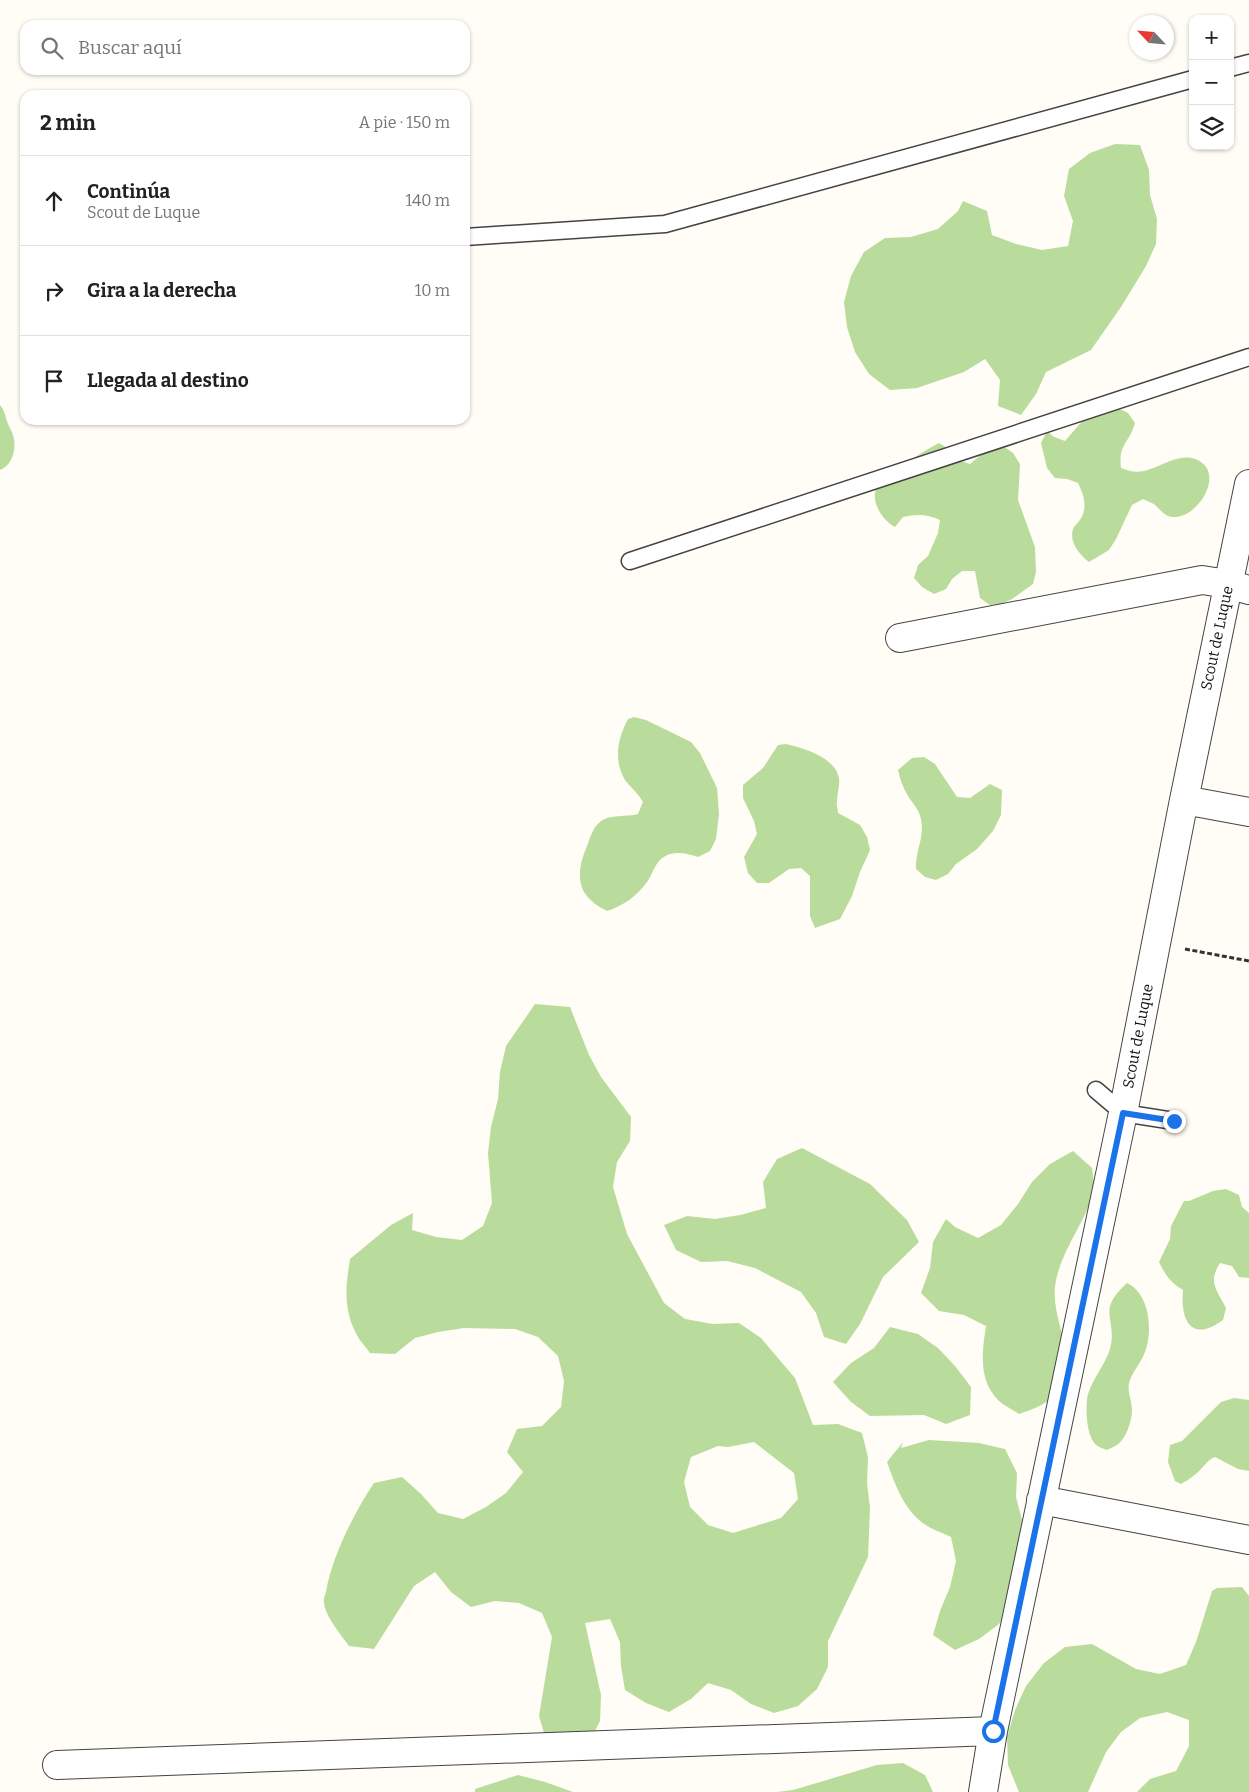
<!DOCTYPE html>
<html lang="es">
<meta charset="utf-8">
<style>
:root{--surface:#fff;--page:#f2f2f2;--text:#202124;--muted:#757577;--line:#e0e0e0}
body{margin:0;font-family:Bitter,serif;background:var(--page);color:var(--text)}
.controls{position:absolute;right:15px;top:15px;display:grid;overflow:hidden;border-radius:10px;box-shadow:0 1px 4px #0004}
.controls button{width:45px;height:45px;display:grid;place-items:center;padding:0;border:0;border-bottom:1px solid var(--line);background:var(--surface);color:var(--text);font:25px sans-serif}
.compass{position:absolute;left:1129px;top:15px;width:45px;height:45px;border-radius:50%;background:var(--surface);box-shadow:0 1px 4px #0004;rotate:296deg}
.stop{position:absolute;width:15px;height:15px;margin:-11px;border:4px solid #1a73e8;border-radius:50%;background:#fff}
.stop.end{background:#1a73e8;border-color:#fff;box-shadow:0 1px 5px #0008}
.list{margin:0;padding:0;list-style:none}
h2{display:flex;justify-content:space-between;align-items:center;height:65px;margin:0;padding:0 20px;font-size:21px}
h2 small{font-size:16px;font-weight:400;color:var(--muted)}
.list li{display:grid;grid-template-columns:32px 1fr auto;gap:15px;align-items:center;box-sizing:border-box;height:90px;padding:0 20px;border-top:1px solid var(--line)}
.list b{display:block;font-size:19px;white-space:nowrap}
.list p{margin:0;font-size:16px;white-space:nowrap;color:var(--muted)}
.list em{font-size:16px;font-style:normal;color:var(--muted)}
.icon{flex:none;width:28px;height:28px;fill:none;stroke:currentColor;stroke-width:2;stroke-linecap:round;stroke-linejoin:round}
.map{position:relative;flex:none;width:1249px;height:1792px;overflow:hidden}
.search{position:absolute;background:var(--surface);box-shadow:0 1px 4px #0004;left:20px;top:20px;width:450px;height:55px;display:flex;align-items:center;gap:12px;box-sizing:border-box;padding:0 18px;border-radius:15px;color:var(--muted);font-size:19px}
.panel{position:absolute;background:var(--surface);box-shadow:0 1px 4px #0004;left:20px;top:90px;width:450px;height:335px;border-radius:15px}
.map>svg:first-child{display:block}
.forest{fill:#b9dc9c;fill-rule:evenodd}
.lines{fill:none;stroke-linecap:round;stroke-linejoin:round}
.lane-casing{stroke:#444;stroke-width:19}
.street-casing{stroke:#444;stroke-width:30}
.path{stroke:#333;stroke-width:3;stroke-dasharray:5 2.5;stroke-linecap:butt}
.lane{stroke:#fff;stroke-width:16}
.street{stroke:#fff;stroke-width:28}
.route{stroke:#1a73e8;stroke-width:6}
.labels{text-anchor:middle;stroke-width:5;stroke-linejoin:round;paint-order:stroke}
.street-label{font-size:15px;fill:#111;stroke:#fff}
</style>
<div class="map">
<svg width="1249" height="1792" viewBox="0 0 1249 1792">
<rect width="100%" height="100%" fill="#fffdf5"/>
<!-- forest -->
<path class="forest" d="M1115,144L1140,145L1149,170L1150,195L1157,219L1156,244L1146,266L1121,307L1091,350L1046,372L1036,394L1021,415L998,406L1000,380L985,359L964,372L917,388L890,390L869,374L855,352L847,327L844,302L851,276L864,252L885,238L911,237L938,229L958,211L963,201L987,211L992,235L1016,244L1042,250L1068,246L1073,221L1064,196L1069,169L1090,153Z
M0,405C5,411 5,416 8,424C9,427 12,431 13,435C17,448 13,465 0,470Z
M1116,407L1128,413L1135,423C1129,444 1118,444 1121,468C1129,471 1135,473 1144,471C1160,468 1177,453 1195,459C1226,470 1201,515 1176,517C1165,518 1161,510 1154,504C1151,502 1146,501 1143,499L1132,505L1116,539L1109,550L1089,562C1079,554 1069,542 1073,529C1074,526 1078,523 1080,520C1088,508 1084,495 1078,483L1067,479L1055,478L1047,468L1041,443L1047,431L1054,437L1065,441L1091,411Z
M939,443L950,450L958,460L970,464L991,446H1003L1013,453L1020,464L1018,500L1035,547L1036,572L1033,584L1012,599L1001,604L990,605L980,598L975,571H962L952,579L946,589L934,594L922,587L914,578L918,565L928,556L938,533L940,520C927,514 917,514 903,517L895,527C883,521 868,500 878,485C881,482 887,478 891,476C906,463 921,452 939,443Z
M634,717L646,720L691,742L700,753L717,788L719,814L716,839L710,851L698,857C686,853 672,850 661,859C655,864 652,875 647,882C637,896 623,906 607,911C576,896 575,875 587,846C590,838 593,827 600,822C609,814 627,817 638,814L643,802C638,793 631,788 625,780C613,760 618,738 628,719Z
M786,744C803,748 835,757 839,778C840,786 837,794 837,801C836,805 838,809 838,813L860,825L867,837L870,850L860,872L852,896L840,919L815,928L810,916V876L801,868L789,869L769,883H757L748,873L744,857L757,834L754,821L743,798V785L763,768L778,745Z
M924,757L935,764L957,797L970,798L990,784L1002,790L1001,815L993,831L977,849L956,864L948,874L936,880L925,877L916,869C915,851 925,837 921,819C919,809 913,804 908,796C903,788 900,779 898,770L912,758Z
M535,1004L570,1007L589,1055L601,1077L631,1117L630,1141L617,1162L613,1187L627,1234L664,1303L685,1319L713,1324L739,1323L761,1338L795,1378L813,1425L838,1424L862,1433L868,1457L867,1483L870,1508L868,1557L828,1641V1667L817,1689L798,1706L774,1713L751,1704L731,1690L708,1683L691,1699L669,1712L646,1703L625,1690L621,1666L620,1642L610,1619L585,1623L601,1695L600,1721L589,1743H547L539,1716L552,1637L542,1613L519,1603L495,1601L471,1607L451,1592L435,1572L414,1586L374,1649L349,1646C342,1636 325,1616 324,1603C323,1600 325,1595 326,1592C332,1556 354,1513 374,1483L402,1477L421,1494L438,1513L463,1519L486,1507L506,1493L523,1472L507,1452L517,1429L542,1426L561,1407L564,1381L558,1356L538,1337L515,1329L464,1328L438,1332L415,1338L395,1354L370,1353C365,1346 358,1339 355,1331C343,1307 346,1284 350,1259L391,1225L413,1213L412,1230L436,1237L462,1240L483,1226L492,1203L488,1153L491,1127L498,1099L500,1072L506,1046ZM754,1442L794,1473L798,1499L781,1518L733,1533L708,1525L690,1507L684,1482L691,1457L718,1446L728,1447Z
M802,1148L870,1184L907,1220L919,1242L883,1277L860,1324L846,1344L824,1337L816,1313L801,1292L755,1268L727,1261L701,1262L676,1250L664,1225L687,1216L715,1219L740,1215L766,1208L763,1182L777,1159Z
M1073,1151L1092,1168C1093,1176 1095,1187 1093,1194C1083,1227 1059,1253 1055,1287C1051,1319 1079,1359 1060,1388C1051,1403 1034,1409 1019,1414C1013,1410 1005,1406 999,1401C978,1381 982,1352 986,1326L964,1315L939,1311L921,1293L930,1268L933,1242L946,1219L955,1227L978,1238L1001,1225L1018,1204L1032,1182L1050,1164Z
M1226,1189L1239,1195L1242,1207L1249,1213V1278L1239,1277L1232,1266L1220,1263C1208,1282 1216,1289 1226,1308L1223,1320C1192,1343 1180,1321 1183,1290C1170,1282 1166,1276 1159,1262L1170,1239L1171,1226L1184,1201H1189L1213,1191Z
M1127,1283C1150,1294 1153,1331 1145,1352C1141,1363 1132,1372 1129,1383C1127,1392 1132,1401 1132,1410C1132,1421 1126,1439 1117,1445C1114,1447 1110,1448 1107,1450C1104,1449 1099,1447 1096,1445C1086,1436 1085,1406 1088,1394C1093,1378 1105,1365 1110,1349C1118,1318 1095,1312 1127,1283Z
M890,1327L918,1334L938,1348L955,1366L971,1387L970,1415L946,1424L924,1415L870,1416L851,1402L833,1382L851,1363L874,1348Z
M1234,1398L1249,1400V1471L1238,1469L1215,1457C1207,1460 1203,1468 1196,1474C1191,1478 1186,1481 1181,1484L1175,1481L1168,1462L1170,1445L1182,1441L1221,1402Z
M929,1440L979,1443L1005,1449L1017,1473L1016,1497L1022,1520L1015,1603L999,1624L979,1639L955,1650L933,1635L940,1611L950,1587L956,1561L951,1537C943,1533 936,1531 929,1527C905,1513 896,1487 887,1462L903,1442L901,1448Z
M1242,1587L1249,1596V1792H1137L1150,1779L1176,1771L1189,1746V1720L1167,1712L1140,1718L1121,1732L1106,1752L1088,1792H1019L1008,1765L1007,1737L1015,1710L1026,1686L1044,1663L1065,1647L1092,1644L1136,1669L1160,1674L1186,1665L1196,1642L1212,1591L1217,1588Z
M903,1763L925,1775L933,1792H777L793,1790L877,1765Z
M518,1775L545,1782L573,1792H475V1789Z"/>
<g class="lines">
<!-- lane casing -->
<g class="lane-casing">
<path id="lane" d="M1230,68L1249,63
M465,237L665,224L1193,79
M630,561L1249,357
M1096,1090L1123,1113L1174,1121"/>
</g>
<!-- street casing -->
<g class="street-casing">
<path id="street" d="M900,638L1202,580L1228,584L1249,590
M1184,800L1249,812
M1041,1500L1249,1540
M57,1765L993,1731
M983,1792L993,1731L1123,1113L1184,800L1249,484"/>
</g>
<!-- path -->
<path class="path" d="M1185,949L1249,961"/>
<!-- lane -->
<use href="#lane" class="lane"/>
<!-- street -->
<use href="#street" class="street"/>
</g>
<g class="lines">
<!-- route -->
<path class="route" d="M993,1731L1123,1113L1174,1121"/>
</g>
<g class="labels">
<!-- street labels -->
<g class="street-label">
<text transform="translate(1217 638) rotate(-78)" y="5">Scout de Luque</text>
<text transform="translate(1138 1036) rotate(-79)" y="5">Scout de Luque</text>
</g>
</g>
</svg>
<div class="controls">
<button>+</button>
<button>−</button>
<button><svg class="icon" aria-label="layers" viewBox="0 0 24 24"><path d="M12 4l9 5-9 5-9-5zM3 14l9 5 9-5"/></svg></button>
</div>
<svg class="compass" viewBox="-18 -18 36 36"><path d="M0-13l5 13h-10z" fill="#e53935"/><path d="M0 13l5-13h-10z" fill="#757577"/></svg>
<div class="stop" style="left:993px;top:1731px"></div>
<div class="stop end" style="left:1174px;top:1121px"></div>
<div class="search"><svg class="icon" aria-label="search" viewBox="0 0 24 24"><circle cx="10" cy="10" r="6"/><path d="M15 15l6 6"/></svg>Buscar aquí</div>
<section class="panel">
<h2>2 min<small>A pie · 150 m</small></h2>
<ul class="list">
<li><svg class="icon" aria-label="ahead" viewBox="0 0 24 24"><path d="M12 20V5M6 11l6-6 6 6"/></svg><div><b>Continúa</b><p>Scout de Luque</p></div><em>140 m</em></li>
<li><svg class="icon" aria-label="right" viewBox="0 0 24 24"><path d="M7 20v-9h11M14 6l5 5-5 5"/></svg><div><b>Gira a la derecha</b></div><em>10 m</em></li>
<li><svg class="icon" aria-label="arrive" viewBox="0 0 24 24"><path d="M6 21V4h12l-3 4 3 4H6"/></svg><div><b>Llegada al destino</b></div></li>
</ul>
</section>
</div>
